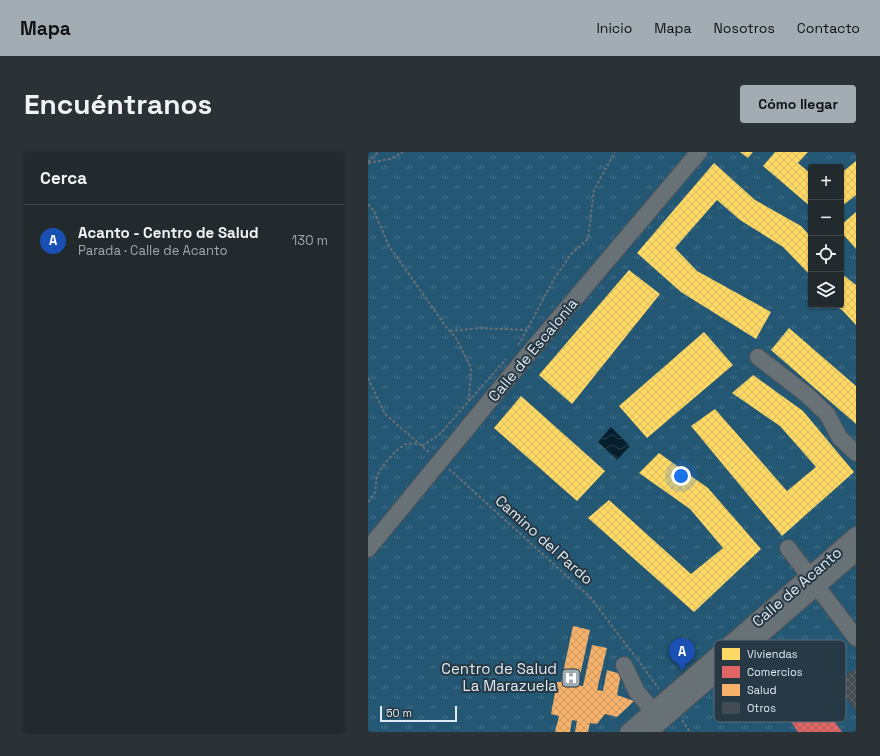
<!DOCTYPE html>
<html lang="es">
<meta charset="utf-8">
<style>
:root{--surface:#222a2e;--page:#2a3236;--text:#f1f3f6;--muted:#a2a7aa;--line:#3f464a;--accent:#a1acb3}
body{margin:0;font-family:"Space Grotesk",sans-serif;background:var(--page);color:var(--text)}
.controls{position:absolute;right:12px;top:12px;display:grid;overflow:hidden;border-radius:4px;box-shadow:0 1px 3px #0004}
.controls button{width:36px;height:36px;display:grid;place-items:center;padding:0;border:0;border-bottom:1px solid var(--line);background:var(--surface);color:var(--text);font:20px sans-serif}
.scale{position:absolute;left:12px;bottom:10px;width:77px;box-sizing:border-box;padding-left:4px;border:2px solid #dfeaf2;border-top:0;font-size:11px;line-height:14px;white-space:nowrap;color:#dfeaf2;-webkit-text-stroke:3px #263945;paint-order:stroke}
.you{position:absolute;left:313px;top:324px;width:14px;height:14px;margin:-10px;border:3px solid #fff;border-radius:50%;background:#1a73e8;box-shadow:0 0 0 6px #1a73e833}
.badge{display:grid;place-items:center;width:26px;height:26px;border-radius:50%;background:var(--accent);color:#fff;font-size:13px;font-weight:700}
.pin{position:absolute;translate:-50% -33px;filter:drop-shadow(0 1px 2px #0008)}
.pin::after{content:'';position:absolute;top:21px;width:14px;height:12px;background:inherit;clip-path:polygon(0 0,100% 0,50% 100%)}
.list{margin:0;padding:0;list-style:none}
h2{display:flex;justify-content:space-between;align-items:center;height:52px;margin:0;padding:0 16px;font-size:17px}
h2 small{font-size:13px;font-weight:400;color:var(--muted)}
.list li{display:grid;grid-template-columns:26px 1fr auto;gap:12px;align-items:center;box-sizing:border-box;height:72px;padding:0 16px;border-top:1px solid var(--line)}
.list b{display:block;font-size:15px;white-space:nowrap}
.list p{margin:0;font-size:13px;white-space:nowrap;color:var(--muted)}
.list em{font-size:13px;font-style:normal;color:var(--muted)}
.icon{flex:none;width:22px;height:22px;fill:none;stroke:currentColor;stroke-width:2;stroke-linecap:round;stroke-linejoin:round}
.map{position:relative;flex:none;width:488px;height:580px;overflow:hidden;border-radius:4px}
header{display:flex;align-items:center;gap:24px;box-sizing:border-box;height:56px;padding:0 20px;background:var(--accent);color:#111}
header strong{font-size:19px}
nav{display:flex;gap:22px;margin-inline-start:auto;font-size:14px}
.intro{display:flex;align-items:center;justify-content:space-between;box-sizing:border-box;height:96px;padding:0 24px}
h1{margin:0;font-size:28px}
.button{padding:10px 18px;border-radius:4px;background:var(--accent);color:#111;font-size:14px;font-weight:700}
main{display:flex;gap:24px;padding:0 24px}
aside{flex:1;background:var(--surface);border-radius:4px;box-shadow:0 1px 3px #0004}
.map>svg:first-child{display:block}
.park{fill:url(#park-tufts);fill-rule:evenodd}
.water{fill:url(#water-waves)}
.homes{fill:url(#homes-cross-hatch)}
.shops{fill:url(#shops-cross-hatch)}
.health{fill:url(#health-cross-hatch)}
.building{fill:url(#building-cross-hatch)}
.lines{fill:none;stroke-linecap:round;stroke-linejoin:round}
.minor-casing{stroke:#4b5359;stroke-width:18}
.path{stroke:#687075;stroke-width:2;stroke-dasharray:3 2;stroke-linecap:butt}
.minor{stroke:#687176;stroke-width:16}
.labels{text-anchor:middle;stroke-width:4;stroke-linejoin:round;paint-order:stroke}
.street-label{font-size:15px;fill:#dfeaf2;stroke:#263945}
.poi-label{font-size:15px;fill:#dfeaf2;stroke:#263945;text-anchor:end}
.key{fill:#263945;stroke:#5e6e79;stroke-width:1}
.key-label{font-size:11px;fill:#dfeaf2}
</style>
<header>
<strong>Mapa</strong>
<nav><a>Inicio</a><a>Mapa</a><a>Nosotros</a><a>Contacto</a></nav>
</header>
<div class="intro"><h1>Encuéntranos</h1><a class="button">Cómo llegar</a></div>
<main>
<aside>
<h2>Cerca<small></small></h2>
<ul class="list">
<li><span class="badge" style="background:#1a4fb4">A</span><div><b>Acanto - Centro de Salud</b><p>Parada · Calle de Acanto</p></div><em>130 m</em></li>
</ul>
</aside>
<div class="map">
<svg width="488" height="580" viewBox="0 0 488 580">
<defs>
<pattern id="park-tufts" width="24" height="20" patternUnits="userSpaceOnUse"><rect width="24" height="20" fill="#235774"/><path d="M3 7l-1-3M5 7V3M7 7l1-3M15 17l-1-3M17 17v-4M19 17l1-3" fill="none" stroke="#426f88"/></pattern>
<pattern id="water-waves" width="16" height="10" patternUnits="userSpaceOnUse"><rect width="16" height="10" fill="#071f2d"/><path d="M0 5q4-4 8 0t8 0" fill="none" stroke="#2b404c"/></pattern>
<pattern id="homes-cross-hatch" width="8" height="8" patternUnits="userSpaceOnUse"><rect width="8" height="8" fill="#ffd966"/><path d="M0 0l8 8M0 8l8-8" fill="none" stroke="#d9bc60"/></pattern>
<pattern id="shops-cross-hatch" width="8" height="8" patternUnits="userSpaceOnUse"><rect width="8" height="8" fill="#e06666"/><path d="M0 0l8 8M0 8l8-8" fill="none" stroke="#b15c5d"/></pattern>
<pattern id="health-cross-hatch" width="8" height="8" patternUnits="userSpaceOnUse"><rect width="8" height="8" fill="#f6b26b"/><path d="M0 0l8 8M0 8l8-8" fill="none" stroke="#c99762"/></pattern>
<pattern id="building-cross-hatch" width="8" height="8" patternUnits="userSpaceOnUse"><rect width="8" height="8" fill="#434c52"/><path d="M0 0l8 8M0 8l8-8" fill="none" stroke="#5e666b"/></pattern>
</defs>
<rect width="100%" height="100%" fill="#2d383e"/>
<!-- park -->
<path class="park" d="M0,0H488V580H0ZM443,15H473V153H443Z"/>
<!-- water -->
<path class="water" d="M243,275L262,294L249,308L230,290Z"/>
<!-- homes -->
<path class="homes" d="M372,0H385L380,6Z
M407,0H440L430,11L443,22V55L395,14Z
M488,9V43L473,55V21Z
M346,11L387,48L433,74L443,85V117L440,121L415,95L372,68L349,48L307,96L329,119L403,160L388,187L313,140L269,101Z
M488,60V97L473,80V73Z
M261,118L292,142L204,252L171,223Z
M473,121L488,133V173L475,159L467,153H473Z
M421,176L488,234V272L403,198Z
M336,180L365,213L279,286L251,254Z
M385,223L435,259L486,320L414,384L323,274L347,257L419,339L448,315L412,274L364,241Z
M153,244L237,319L209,349L126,276Z
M291,301L340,336L393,397L326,460L220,366L241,348L323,422L355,396L322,357L271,321Z"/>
<!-- shops -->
<path class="shops" d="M448,544L474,580H430L421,566Z"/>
<!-- health -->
<path class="health" d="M205,474L222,478L210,533L215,534L224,493L239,496L229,538L235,539L239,518L253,522L249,543L266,549L249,565L237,562L229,572L222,571L220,580H207L209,569L204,568L202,580H187L191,564L183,562L189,530H193Z"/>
<!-- building -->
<path class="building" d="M486,517L488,519V559L467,531Z"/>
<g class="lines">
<!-- minor casing -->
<g class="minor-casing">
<path id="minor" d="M390,205L439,243L459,262L472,286L488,301
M420,396L488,486
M0,397L161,201L331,0
M256,513L269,540L285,559
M260,580L488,383
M281,580L488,401"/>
</g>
<!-- path -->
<path class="path" d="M0,10L10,0
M0,11L22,7L35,0
M0,52L6,59L21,94L79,176L88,186L103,216L101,248
M82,179L111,176L159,178
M150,193L154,187L186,127L203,102L220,87L226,38L247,0
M0,226L17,262L62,301
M54,294L72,282L138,207
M81,317L222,445L266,503
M0,350C11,338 6,339 9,325C11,316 30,295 38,292C41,291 47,292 51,292
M269,507L291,537
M314,568L322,580"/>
<!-- minor -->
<use href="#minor" class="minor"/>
</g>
<!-- icons -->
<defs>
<g id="hospital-square" transform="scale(1)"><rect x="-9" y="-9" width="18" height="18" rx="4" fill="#a1acb3" stroke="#263945"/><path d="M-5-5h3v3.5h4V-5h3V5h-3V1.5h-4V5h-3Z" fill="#fff"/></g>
</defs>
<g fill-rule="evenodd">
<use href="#hospital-square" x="203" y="526"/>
</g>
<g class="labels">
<!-- street labels -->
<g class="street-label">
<text transform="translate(165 198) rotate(-50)" y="5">Calle de Escalonia</text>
<text transform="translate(176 388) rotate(42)" y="5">Camino del Pardo</text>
<text transform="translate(429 435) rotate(-41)" y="5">Calle de Acanto</text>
</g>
<!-- poi labels -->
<g class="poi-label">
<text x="189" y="522">Centro de Salud<tspan x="189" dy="17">La Marazuela</tspan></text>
</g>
</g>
<!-- legend -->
<rect x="346" y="488" width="132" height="82" rx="6" class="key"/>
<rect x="354" y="496" width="18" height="12" fill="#ffd966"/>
<rect x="354" y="514" width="18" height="12" fill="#e06666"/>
<rect x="354" y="532" width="18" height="12" fill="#f6b26b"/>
<rect x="354" y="550" width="18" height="12" fill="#434c52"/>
<g class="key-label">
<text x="379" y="506">Viviendas</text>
<text x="379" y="524">Comercios</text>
<text x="379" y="542">Salud</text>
<text x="379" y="560">Otros</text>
</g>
</svg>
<div class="controls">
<button>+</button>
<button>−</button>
<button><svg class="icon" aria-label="locate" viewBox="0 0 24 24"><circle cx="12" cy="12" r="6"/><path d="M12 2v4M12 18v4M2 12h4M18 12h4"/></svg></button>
<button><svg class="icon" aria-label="layers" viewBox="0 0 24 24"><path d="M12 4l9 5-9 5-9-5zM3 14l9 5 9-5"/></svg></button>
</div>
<div class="scale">50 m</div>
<div class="you"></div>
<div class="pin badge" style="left:314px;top:519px;background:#1a4fb4">A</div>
</div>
</main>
